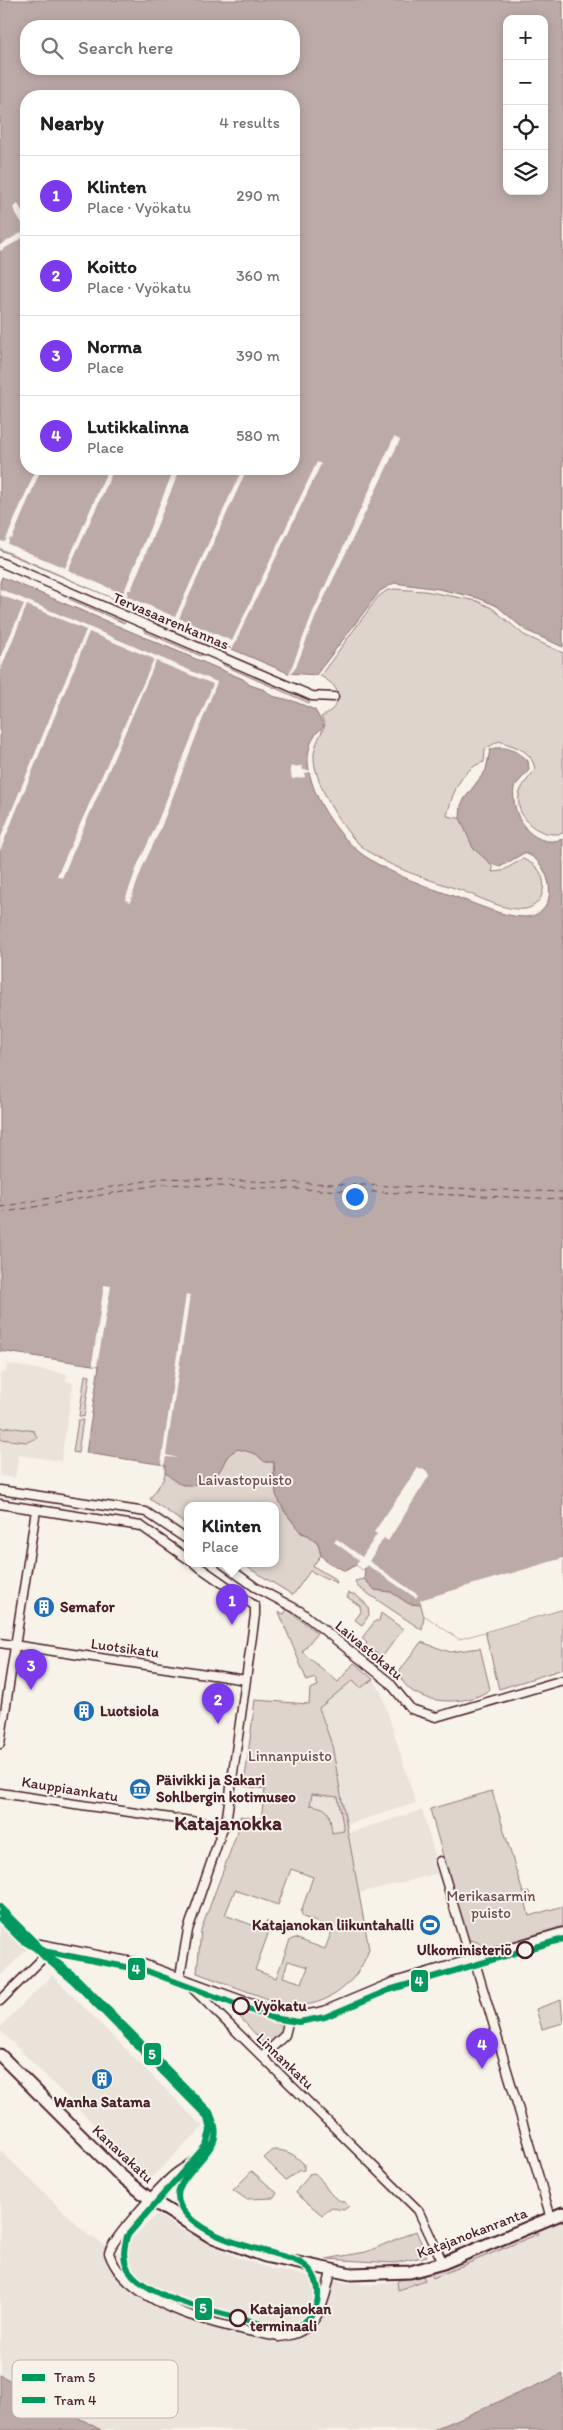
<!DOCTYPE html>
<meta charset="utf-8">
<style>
:root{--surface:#fff;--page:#f6f6f6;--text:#202124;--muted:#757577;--line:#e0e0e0;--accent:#7c3aed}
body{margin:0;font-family:Itim,sans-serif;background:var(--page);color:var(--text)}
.controls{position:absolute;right:15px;top:15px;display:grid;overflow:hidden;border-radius:10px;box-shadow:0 2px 12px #0003}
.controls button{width:45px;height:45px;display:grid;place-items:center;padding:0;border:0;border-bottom:1px solid var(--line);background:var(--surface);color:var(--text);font:25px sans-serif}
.you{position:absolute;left:354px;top:1196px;width:18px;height:18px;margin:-12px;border:4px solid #fff;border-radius:50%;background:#1a73e8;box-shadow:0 0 0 8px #1a73e833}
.badge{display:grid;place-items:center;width:32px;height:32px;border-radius:50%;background:var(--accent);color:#fff;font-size:16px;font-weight:700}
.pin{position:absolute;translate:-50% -41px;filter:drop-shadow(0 1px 2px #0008)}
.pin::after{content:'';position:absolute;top:26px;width:18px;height:15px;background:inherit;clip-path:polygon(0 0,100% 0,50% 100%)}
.popup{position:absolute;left:184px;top:1502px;width:95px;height:65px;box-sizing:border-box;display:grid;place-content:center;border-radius:10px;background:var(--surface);filter:drop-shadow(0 1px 4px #0005);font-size:16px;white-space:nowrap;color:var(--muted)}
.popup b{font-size:19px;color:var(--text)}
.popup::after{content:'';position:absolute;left:50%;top:100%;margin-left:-10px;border:10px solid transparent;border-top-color:var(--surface)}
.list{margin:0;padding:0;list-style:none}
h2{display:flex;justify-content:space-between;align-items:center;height:65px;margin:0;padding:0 20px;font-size:21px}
h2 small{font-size:16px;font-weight:400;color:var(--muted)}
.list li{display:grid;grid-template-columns:32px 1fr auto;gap:15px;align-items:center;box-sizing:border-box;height:80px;padding:0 20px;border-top:1px solid var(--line)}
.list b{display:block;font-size:19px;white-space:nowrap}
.list p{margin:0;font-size:16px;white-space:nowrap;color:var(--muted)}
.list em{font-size:16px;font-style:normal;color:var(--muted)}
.icon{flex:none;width:28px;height:28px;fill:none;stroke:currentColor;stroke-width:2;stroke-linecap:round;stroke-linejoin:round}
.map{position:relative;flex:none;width:563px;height:2430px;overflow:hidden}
.search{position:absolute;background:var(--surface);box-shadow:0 2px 12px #0003;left:20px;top:20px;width:280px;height:55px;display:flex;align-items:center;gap:12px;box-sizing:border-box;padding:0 18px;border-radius:20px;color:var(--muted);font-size:19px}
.panel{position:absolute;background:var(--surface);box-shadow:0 2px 12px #0003;left:20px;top:90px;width:280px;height:385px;border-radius:20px}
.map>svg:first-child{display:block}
.built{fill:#eae3da}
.green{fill:#ded4cc;stroke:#947a7c;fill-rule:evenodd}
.water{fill:#bcaaa7;stroke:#8e7275;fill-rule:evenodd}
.pier{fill:#f7f3e8}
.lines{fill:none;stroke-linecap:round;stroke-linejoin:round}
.ferry{stroke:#6c4950;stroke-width:1;stroke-dasharray:6 5;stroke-linecap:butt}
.minor-casing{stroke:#4a1f2b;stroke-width:11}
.secondary-casing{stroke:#4a1f2b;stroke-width:15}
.minor{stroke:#f7f3e8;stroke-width:8}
.secondary{stroke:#f7f3e8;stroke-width:11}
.tram-1-casing{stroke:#f7f3e8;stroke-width:10}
.tram-2-casing{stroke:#f7f3e8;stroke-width:10}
.tram-1{stroke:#00985f;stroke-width:6}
.tram-2{stroke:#00985f;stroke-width:6}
.stop-dot{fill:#f7f3e8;stroke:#4a1f2b;stroke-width:2.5}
.labels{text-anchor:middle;stroke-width:4;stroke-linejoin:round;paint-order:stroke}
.street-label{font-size:15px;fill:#4a1f2b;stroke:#f7f3e8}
.park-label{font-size:15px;fill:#6f4c53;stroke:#f7f3e8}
.poi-label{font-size:15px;font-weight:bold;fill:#4a1f2b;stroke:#f7f3e8;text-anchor:start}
.stop-label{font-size:15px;font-weight:bold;fill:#4a1f2b;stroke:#f7f3e8;text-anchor:start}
.district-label{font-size:20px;font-weight:bold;fill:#4a1f2b;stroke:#f7f3e8}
.key{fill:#f7f3e8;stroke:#c3b3af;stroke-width:1}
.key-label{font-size:14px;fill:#4a1f2b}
.line-badge{stroke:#f7f3e8;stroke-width:2}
.badge-label{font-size:14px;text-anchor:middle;font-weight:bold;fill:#fff}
</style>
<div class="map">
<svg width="563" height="2430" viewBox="0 0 563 2430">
<rect width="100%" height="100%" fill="#f7f3e8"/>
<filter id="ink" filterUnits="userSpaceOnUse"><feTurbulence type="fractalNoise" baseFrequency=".02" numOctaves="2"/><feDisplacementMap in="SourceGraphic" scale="10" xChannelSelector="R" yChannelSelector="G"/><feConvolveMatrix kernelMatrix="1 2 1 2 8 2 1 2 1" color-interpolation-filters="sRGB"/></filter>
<g filter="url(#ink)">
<!-- built -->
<path class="built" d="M7,1364L67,1374L66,1381L73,1383L61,1461L19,1455L15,1478L0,1476V1374L6,1371Z
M373,1679L381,1692L416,1803L348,1824V1830L332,1833L247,1768L255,1700L318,1708L353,1680L361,1688Z
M422,1810L440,1873L359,1893L348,1833Z
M0,1921L28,1948L0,1976Z
M52,1975L203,2127L149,2180L0,2030V2027Z
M0,2150L88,2235L118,2253L157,2214L178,2228L241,2259L272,2269L341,2282L376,2285L433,2272L563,2218V2374L433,2430H101L0,2375Z"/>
<!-- green -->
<path class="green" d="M394,589L425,591L477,601L492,608L524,635L563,653V833C542,839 515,820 519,796C520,786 530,778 535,769C531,749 515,747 499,741L485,749L484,762C460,769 452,795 447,816L463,819L493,868L492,872L502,871L523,859C527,861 532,863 536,867C549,879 545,906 525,909C505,911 481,898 463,891C429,879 386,868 359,844C340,827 312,779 314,754C315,744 321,734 325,725L321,717C344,705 344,688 320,676L378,597L386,591Z
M70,596L126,620L124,623L69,599Z
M146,628L202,652L201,656L145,632Z
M224,661L312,699L309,703L223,665Z
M85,1375L90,1376L84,1417L79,1416Z
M78,1420H83L78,1453L73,1452Z
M0,1425L4,1429L10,1427L34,1431L37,1438L27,1442L0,1439Z
M238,1448L256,1454L265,1462H274L273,1473L285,1512L301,1533L308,1535L318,1543L321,1555L313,1566L335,1579L337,1583L310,1571L293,1595L242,1564H276V1506H188V1526L150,1499L163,1480L165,1473L183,1485C198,1483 214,1481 222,1466C226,1458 229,1453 238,1448Z
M364,1579L375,1590L391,1592L405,1601L421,1605L424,1616L422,1630L358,1587L355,1581Z
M349,1593L356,1595L368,1606L369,1615L362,1625L355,1620L361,1612L360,1606L347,1597Z
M287,1609L317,1633L302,1652L338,1682L354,1663L373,1679L361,1688L353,1680L319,1708L332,1745L369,1949C357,1986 322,2012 282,2004L197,1973L201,1930L240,1825V1816L261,1819L265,1789L244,1786L255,1700L309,1704L310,1689L318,1686L315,1678L307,1681L279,1612L284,1614ZM312,1794L338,1797L344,1831L332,1833C329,1814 332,1808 310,1805ZM291,1869L313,1877L301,1912L303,1917L333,1928L325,1949L295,1938L290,1940L276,1978L255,1970L272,1923L266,1921L263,1929L225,1915L235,1890L278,1905ZM288,1961L308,1967L302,1983L283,1977Z
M563,1609V1669L499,1689L485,1631Z
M381,1613L403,1629L382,1657L365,1646L367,1643L362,1638L375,1621H379Z
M421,1642L450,1652L480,1648L490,1689C468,1708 406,1706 399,1672Z
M492,1791L523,1893L529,1892L530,1895L525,1899L529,1916L563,1906V1926L487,1949L477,1942L466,1939L430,1809Z
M561,2000L563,2023L542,2029L536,2009Z
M231,2007L285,2026L281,2034L266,2046Z
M273,2150C287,2150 294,2154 304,2164V2170L298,2171L286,2180L264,2158Z
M252,2171L277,2193L274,2198L246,2199L233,2190Z
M314,2173C323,2179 324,2187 332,2195C337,2201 344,2200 349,2206L344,2210L332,2208L322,2215L296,2193C298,2185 306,2183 309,2174Z
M416,2231L427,2256L395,2263L326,2259L366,2252Z
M537,2231L538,2234L433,2278L431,2274Z
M423,2276L425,2280L398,2290L397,2282L399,2280Z"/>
<!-- water -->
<path class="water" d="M0,0H563V647L525,630L497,606L478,598L439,589L394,583L380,591L316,675L288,673L0,550ZM507,19H544V191H507ZM26,26H294V69H26ZM26,96H294V469H26Z
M2,577L243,679L250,685L265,690L272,696L293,701L315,710L324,726C321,730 316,732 314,737C292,773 336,837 366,857C393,875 425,886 456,897C476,904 503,917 525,917C563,915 552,861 524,853L500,867L491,864L473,848L460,818L461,805L465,798L486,770L490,750C503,744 519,751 528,761L529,770L514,787C510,816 532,850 563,839V1609L459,1639L424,1615L421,1605L409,1604L391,1592L375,1590L364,1579L365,1568L363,1570L356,1565L345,1571L326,1561L321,1555L318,1543L308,1535L302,1533L285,1512L276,1495L274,1462H265L256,1454L238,1449C222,1457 227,1462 218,1473C211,1481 195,1486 185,1485C177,1485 171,1477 165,1473V1465L86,1453L99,1366L0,1351V582Z
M563,2374V2430H433Z
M0,2375L101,2430H0Z"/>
<!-- pier -->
<path class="pier" d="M18,204L26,218V236L0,251V245L26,230L13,208Z
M394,437L400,440L317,613L296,667L291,674H289L313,612Z
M317,462L321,464L232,649L228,646L123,600L122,602L0,548V541L5,542L36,469H41L12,539L10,538L8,544L65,568L108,469H114L68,570L123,594L174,469H180L131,590H128L127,596L175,617L242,469H247L179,618L232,641Z
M0,589L217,682L160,830L143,866L130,902L125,900L138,864L155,828L213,684L156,661L62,878L57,876L154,659L89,632L0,851V839L86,630L27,605L0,671V658L24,604L0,595Z
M302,766L303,770H309L310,772L305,773V777L292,779L290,767Z
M104,1285L111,1286L97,1366L93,1365V1358Z
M186,1294L190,1295L166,1455L178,1458L166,1457L164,1465L161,1464Z
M418,1468L421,1470L422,1468L428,1473L429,1476L388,1541L384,1538L369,1561L418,1595L416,1598L367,1565L363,1570L356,1565L359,1560L334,1542L337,1539L362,1557L377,1534L374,1532Z
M563,1558V1609L459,1639L424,1615L420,1600Z"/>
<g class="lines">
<!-- ferry -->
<path class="ferry" d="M0,1207L162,1178L563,1192
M0,1213L163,1184L563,1199"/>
<!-- minor casing -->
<g class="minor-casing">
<path id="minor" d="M0,562L312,696L334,697
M0,1490L146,1512L188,1540
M0,1504L141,1526L188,1559
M223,1564L255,1587L300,1611L389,1682L411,1709L436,1717L563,1680
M0,1643L246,1680
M0,1744L36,1510
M0,1793L225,1826
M440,1861L470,1960
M0,1910L49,1959L74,1979L201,2105C228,2134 204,2155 179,2171C166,2179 111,2240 109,2253C127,2308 229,2328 279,2337C319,2334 324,2303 331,2271
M35,1943L143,1964L274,2012L299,2016L324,2011L391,1983L563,1932
M474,1959L551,2218
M180,1976L188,1930L227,1816L255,1615V1606L195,1564
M183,1979L418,2210L443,2263
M0,2001L48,1953
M262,2057L285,2035L288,2023"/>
</g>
<!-- secondary casing -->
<g class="secondary-casing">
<path id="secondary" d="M0,2055L119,2174L151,2200L210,2236L265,2256L351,2274L410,2272L443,2263L563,2213"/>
</g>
<!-- minor -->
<use href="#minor" class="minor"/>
<!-- secondary -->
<use href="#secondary" class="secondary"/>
<!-- tram-1 casing -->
<g class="tram-1-casing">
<path id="tram-1" d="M0,1907L47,1954L76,1977L210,2112C214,2122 218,2131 214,2141C205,2164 160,2186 186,2214C206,2236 245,2246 272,2253C283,2257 294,2258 304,2265C319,2275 322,2297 313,2312C308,2321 299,2327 289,2328C275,2329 261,2324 248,2320C217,2312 145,2298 128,2269C122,2257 124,2249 127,2236L206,2145L210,2131L207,2117L73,1981L44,1957L0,1913"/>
</g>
<!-- tram-2 casing -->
<g class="tram-2-casing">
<path id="tram-2" d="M0,1919L21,1940L38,1950L147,1971L272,2018L299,2022L325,2017L389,1990L563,1939"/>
</g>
<!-- tram-1 -->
<use href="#tram-1" class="tram-1"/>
<!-- tram-2 -->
<use href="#tram-2" class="tram-2"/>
</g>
</g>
<!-- icons -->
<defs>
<g id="building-disc" transform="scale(1.125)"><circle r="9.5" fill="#1f6fb2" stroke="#f7f3e8"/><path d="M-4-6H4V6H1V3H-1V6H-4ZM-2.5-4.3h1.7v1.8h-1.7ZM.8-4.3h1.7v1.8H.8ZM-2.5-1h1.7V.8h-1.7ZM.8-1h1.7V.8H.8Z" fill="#fff"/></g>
<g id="museum-disc" transform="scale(1.125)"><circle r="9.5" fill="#1f6fb2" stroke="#f7f3e8"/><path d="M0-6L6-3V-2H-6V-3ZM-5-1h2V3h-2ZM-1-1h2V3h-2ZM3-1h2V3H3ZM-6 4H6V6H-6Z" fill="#fff"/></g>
<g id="stadium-disc" transform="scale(1.125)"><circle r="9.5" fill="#1f6fb2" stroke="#f7f3e8"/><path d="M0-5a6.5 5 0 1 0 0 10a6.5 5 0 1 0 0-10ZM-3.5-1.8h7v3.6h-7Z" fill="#fff"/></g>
</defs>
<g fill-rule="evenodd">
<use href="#building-disc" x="44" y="1607"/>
<use href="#building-disc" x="84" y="1711"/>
<use href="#museum-disc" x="140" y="1789"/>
<use href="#stadium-disc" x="430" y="1925"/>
<use href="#building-disc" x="102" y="2079"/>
</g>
<!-- markers -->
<g class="stop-dot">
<circle cx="525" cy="1950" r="8"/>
<circle cx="241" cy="2006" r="8"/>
<circle cx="238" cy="2318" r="8"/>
</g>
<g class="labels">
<!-- street labels -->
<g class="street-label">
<text transform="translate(171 621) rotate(23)" y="5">Tervasaarenkannas</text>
<text transform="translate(125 1648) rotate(8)" y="5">Luotsikatu</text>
<text transform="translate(369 1650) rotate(40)" y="5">Laivastokatu</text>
<text transform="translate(70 1789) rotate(9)" y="5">Kauppiaankatu</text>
<text transform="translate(285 2061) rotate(44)" y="5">Linnankatu</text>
<text transform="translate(123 2154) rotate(43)" y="5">Kanavakatu</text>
<text transform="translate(472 2233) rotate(-21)" y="5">Katajanokanranta</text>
</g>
<!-- park labels -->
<g class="park-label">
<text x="245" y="1485">Laivastopuisto</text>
<text x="290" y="1761">Linnanpuisto</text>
<text x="491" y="1901">Merikasarmin<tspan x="491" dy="17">puisto</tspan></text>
</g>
<!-- poi labels -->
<g class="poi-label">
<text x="60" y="1612">Semafor</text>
<text x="100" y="1716">Luotsiola</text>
<text x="156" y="1785">Päivikki ja Sakari<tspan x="156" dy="17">Sohlbergin kotimuseo</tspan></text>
<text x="414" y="1930" text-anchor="end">Katajanokan liikuntahalli</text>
<text x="102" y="2107" text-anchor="middle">Wanha Satama</text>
</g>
<!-- stop labels -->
<g class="stop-label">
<text x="512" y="1955" text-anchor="end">Ulkoministeriö</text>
<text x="254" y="2011">Vyökatu</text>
<text x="250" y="2314">Katajanokan<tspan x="250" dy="17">terminaali</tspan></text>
</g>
<!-- district labels -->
<g class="district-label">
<text x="228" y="1830">Katajanokka</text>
</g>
</g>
<!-- legend -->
<rect x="12" y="2360" width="166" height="58" rx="8" class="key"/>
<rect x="22" y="2374" width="23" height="7" fill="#00985f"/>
<rect x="22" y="2397" width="23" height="6" fill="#00985f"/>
<g class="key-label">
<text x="54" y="2382">Tram 5</text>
<text x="54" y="2405">Tram 4</text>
</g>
<g class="line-badge">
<rect x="127" y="1957" width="19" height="24" rx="5" fill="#00985f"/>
<rect x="410" y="1969" width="19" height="24" rx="5" fill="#00985f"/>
<rect x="143" y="2042" width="19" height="24" rx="5" fill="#00985f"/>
<rect x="194" y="2297" width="19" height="24" rx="5" fill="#00985f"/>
</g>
<g class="badge-label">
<text x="136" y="1974">4</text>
<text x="419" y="1986">4</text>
<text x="152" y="2059">5</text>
<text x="203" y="2313">5</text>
</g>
</svg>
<div class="controls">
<button>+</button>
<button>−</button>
<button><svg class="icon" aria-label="locate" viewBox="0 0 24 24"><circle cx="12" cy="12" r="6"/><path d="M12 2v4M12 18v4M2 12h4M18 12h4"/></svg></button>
<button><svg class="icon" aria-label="layers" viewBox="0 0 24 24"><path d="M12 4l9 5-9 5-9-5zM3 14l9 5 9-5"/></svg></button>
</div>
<div class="you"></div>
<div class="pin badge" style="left:232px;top:1625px">1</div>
<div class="popup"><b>Klinten</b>Place</div>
<div class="pin badge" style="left:218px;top:1724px">2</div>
<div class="pin badge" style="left:31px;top:1690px">3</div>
<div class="pin badge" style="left:482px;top:2069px">4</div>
<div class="search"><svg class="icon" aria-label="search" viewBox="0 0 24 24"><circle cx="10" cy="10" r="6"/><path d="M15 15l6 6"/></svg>Search here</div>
<section class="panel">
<h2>Nearby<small>4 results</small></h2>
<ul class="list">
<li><span class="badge">1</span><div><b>Klinten</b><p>Place · Vyökatu</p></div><em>290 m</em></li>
<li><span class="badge">2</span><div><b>Koitto</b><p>Place · Vyökatu</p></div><em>360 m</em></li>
<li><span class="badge">3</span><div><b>Norma</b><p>Place</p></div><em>390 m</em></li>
<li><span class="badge">4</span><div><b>Lutikkalinna</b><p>Place</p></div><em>580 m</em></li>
</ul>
</section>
</div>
